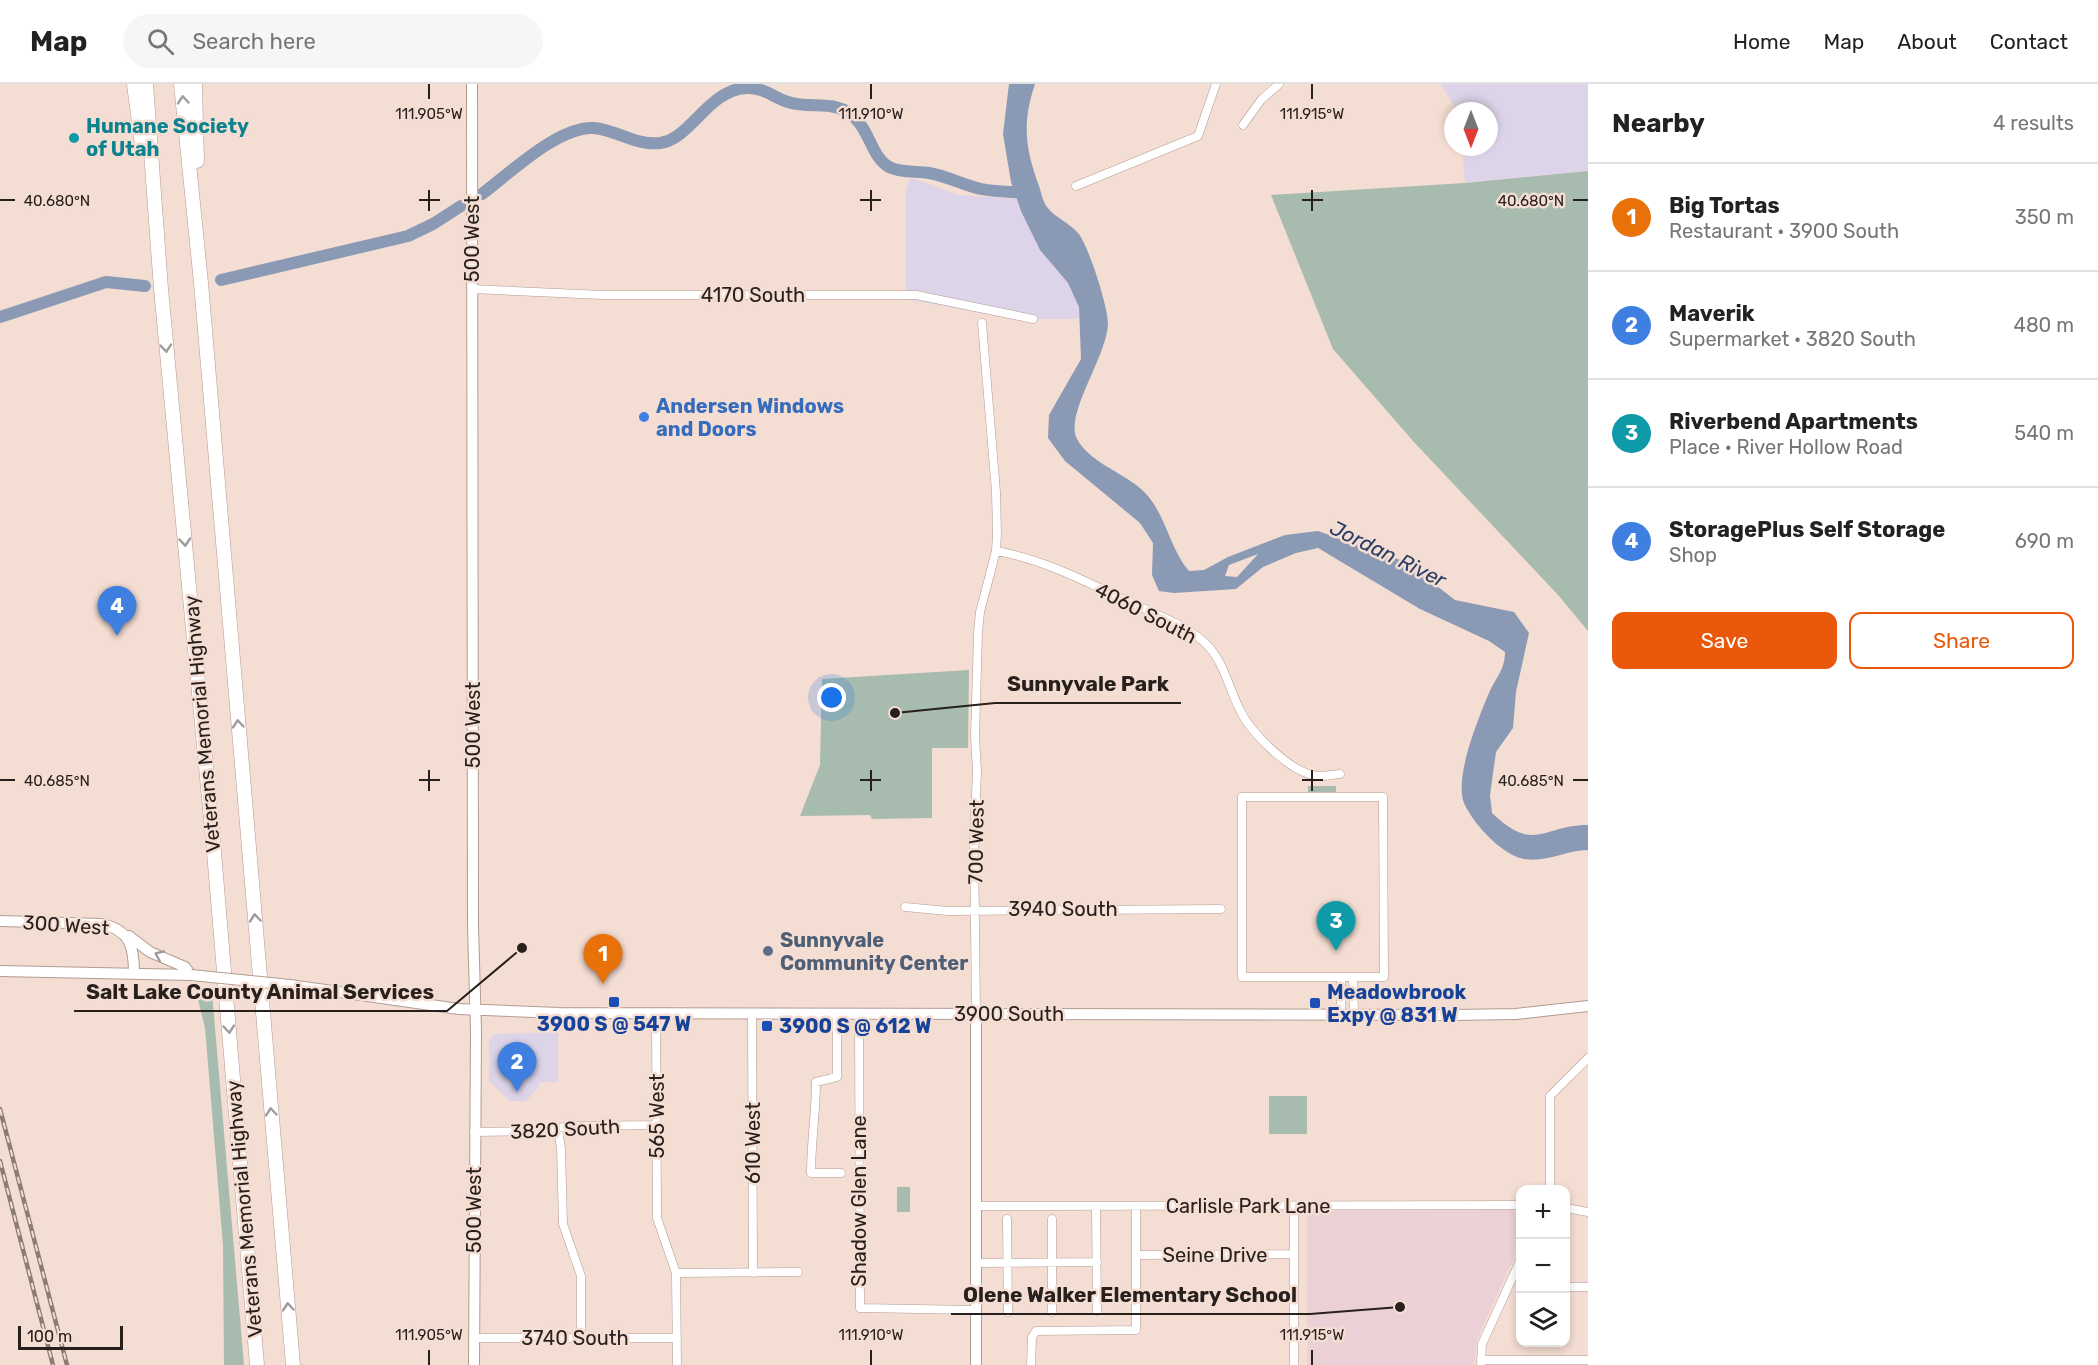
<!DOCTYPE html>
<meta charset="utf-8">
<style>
:root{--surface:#fff;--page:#f6f6f6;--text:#222;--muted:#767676;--line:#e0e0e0;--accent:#ea580c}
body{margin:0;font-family:Rubik,sans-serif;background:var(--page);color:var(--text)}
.controls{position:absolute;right:18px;bottom:18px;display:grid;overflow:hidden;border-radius:12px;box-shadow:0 3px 9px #0003}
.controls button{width:54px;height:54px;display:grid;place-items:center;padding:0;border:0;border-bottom:2px solid var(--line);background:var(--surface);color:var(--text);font:30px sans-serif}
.compass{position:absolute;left:1444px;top:18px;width:54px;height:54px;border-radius:50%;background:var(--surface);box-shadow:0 3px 9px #0003;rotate:180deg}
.scale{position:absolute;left:18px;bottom:15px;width:105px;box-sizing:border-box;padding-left:6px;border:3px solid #28201c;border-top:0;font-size:16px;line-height:21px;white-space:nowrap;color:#28201c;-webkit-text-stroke:4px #f4ddd2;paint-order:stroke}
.you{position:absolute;left:832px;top:614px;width:21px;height:21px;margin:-15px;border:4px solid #fff;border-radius:50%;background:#1a73e8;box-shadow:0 0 0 9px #1a73e833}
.badge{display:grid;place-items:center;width:39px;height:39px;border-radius:50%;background:var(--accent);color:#fff;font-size:20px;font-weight:700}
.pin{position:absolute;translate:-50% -50px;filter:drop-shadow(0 2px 3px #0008)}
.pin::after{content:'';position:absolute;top:32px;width:21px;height:18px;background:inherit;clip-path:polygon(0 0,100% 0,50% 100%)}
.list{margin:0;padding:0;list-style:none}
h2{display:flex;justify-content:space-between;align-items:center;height:78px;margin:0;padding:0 24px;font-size:26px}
h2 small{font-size:20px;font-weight:400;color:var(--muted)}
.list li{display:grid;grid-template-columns:39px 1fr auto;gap:18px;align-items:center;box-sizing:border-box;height:108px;padding:0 24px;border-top:2px solid var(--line)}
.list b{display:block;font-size:22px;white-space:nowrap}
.list p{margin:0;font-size:20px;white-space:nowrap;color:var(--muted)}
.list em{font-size:20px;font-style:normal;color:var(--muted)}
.actions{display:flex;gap:12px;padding:18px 24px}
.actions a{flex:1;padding:14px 0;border:2px solid var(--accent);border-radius:12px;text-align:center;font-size:21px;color:var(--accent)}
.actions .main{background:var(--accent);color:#fff}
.icon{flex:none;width:33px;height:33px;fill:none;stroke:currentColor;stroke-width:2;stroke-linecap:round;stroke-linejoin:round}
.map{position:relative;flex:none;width:1588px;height:1281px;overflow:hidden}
header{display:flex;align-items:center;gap:36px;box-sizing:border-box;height:84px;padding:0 30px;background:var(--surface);border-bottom:2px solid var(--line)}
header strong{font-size:28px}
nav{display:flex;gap:33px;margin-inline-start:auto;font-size:21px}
.search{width:420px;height:54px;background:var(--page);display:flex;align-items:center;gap:15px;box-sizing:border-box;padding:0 21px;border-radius:33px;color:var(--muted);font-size:22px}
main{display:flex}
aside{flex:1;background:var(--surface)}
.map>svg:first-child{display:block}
.commercial{fill:#ddd4e9}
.education{fill:#ebd1d6}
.green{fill:#a7bbae}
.water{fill:#8b9ab4;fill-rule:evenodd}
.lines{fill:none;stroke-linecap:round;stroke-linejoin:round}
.river{stroke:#8b9ab4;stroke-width:12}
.street-casing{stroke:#b29c92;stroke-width:9}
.secondary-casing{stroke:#b29c92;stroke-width:12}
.highway-casing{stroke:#b29c92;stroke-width:15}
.street{stroke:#fff;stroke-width:8}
.secondary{stroke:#fff;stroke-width:10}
.highway{stroke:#fff;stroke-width:14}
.rail-casing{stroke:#8b7c75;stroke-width:4.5}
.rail{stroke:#f4ddd2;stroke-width:2;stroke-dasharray:7;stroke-linecap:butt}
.secondary-bridge-casing{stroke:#b29c92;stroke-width:12;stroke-linecap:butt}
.secondary-bridge{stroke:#fff;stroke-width:10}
.oneway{stroke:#9e9b99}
.ticks{fill:none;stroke:#28201c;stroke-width:2}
.culture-dot{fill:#0f9aa8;stroke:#f4ddd2;stroke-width:2}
.shop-dot{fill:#3f7fe0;stroke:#f4ddd2;stroke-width:2}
.service-dot{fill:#5c6f8a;stroke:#f4ddd2;stroke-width:2}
.transit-dot{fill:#1a4fb4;stroke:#f4ddd2;stroke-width:2}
.labels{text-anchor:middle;stroke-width:5;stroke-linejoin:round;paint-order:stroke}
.culture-label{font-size:20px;font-weight:bold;fill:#0d838f;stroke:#f4ddd2;text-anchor:start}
.street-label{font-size:20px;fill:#28201c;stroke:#f4ddd2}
.shop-label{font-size:20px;font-weight:bold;fill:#366cbe;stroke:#f4ddd2;text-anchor:start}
.service-label{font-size:20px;font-weight:bold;fill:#4e5e75;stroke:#f4ddd2;text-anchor:start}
.transit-label{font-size:20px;font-weight:bold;fill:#164399;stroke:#f4ddd2;text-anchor:start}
.water-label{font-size:21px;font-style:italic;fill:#2a3f66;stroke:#f4ddd2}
.ticks-label{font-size:15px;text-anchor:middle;fill:#28201c;stroke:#f4ddd2;stroke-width:5;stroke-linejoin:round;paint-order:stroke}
.leader{fill:none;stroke:#28201c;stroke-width:2}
.callout-dot{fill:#28201c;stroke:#f4ddd2;stroke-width:2}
.callout-label{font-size:21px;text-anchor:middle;font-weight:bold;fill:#28201c;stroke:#f4ddd2;stroke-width:5;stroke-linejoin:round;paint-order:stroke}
</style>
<header>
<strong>Map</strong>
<div class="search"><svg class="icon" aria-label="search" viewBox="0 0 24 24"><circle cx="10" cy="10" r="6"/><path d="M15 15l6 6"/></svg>Search here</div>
<nav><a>Home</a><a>Map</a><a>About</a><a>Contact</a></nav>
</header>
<main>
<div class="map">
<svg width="1588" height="1281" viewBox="0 0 1588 1281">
<rect width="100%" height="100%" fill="#f4ddd2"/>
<!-- commercial -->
<path class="commercial" d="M1440,0H1588V87L1465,99L1462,63H1489V27H1458Z
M911,94L959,111L1017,115L1040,166L1068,199L1079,222V235H1012L906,215V105Z
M558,948V998H540L539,1003L526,1017H510L489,997V958L494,950Z"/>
<!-- education -->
<path class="education" d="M1513,1126L1517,1132L1515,1171L1477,1255L1474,1281H1307V1127Z"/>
<!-- green -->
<path class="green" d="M1588,87V547L1559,512L1413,357L1333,265L1271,111L1465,99Z
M969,586L968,664H932V734L872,735L870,731L800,732L820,681L822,595Z
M1308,702H1336V708H1308Z
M196,908L207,918L212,909L244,1281H224L223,1161L205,944Z
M1269,1012H1307V1050H1269Z
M897,1103H910V1128H897Z"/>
<!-- water -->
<path class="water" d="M1009,0H1035C1022,39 1025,64 1039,102C1041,108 1043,118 1047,123C1054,133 1070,139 1078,149C1088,160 1108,223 1108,239C1108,271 1064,330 1077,355C1091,381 1130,390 1148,412C1167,435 1170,465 1189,487L1204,486L1228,473L1285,451L1318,447L1406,478L1455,516L1514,528L1529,549L1516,608L1513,644L1496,668L1490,711L1492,729C1535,770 1542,741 1588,741V766C1567,766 1545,779 1524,775C1509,772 1493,758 1483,747C1476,739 1466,726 1463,716C1456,689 1478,635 1489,609C1496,593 1505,586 1505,568L1489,557L1420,525L1318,464L1296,469L1263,483L1236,505L1174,509L1159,507L1152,491L1153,459L1140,439L1065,377L1048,354L1049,331L1081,275L1079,223L1068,199L1040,166L1021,127L1011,98L1003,50ZM1258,470L1237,493L1225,492L1229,481Z"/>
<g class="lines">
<!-- river -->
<path class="river" d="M482,110C509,90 558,42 594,44C617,46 636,62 660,59C691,55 708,6 746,4C763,3 773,13 788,18C813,26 836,14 856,35C870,49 872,73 889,83C900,89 917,87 929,89C947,92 963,101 981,105C996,108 1012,108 1027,109
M221,196L408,152L433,140L461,122
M0,233L106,198L145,202"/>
<!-- street casing -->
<g class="street-casing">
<path id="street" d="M1243,41L1261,16L1279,0
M1076,102L1198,52L1216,0
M472,205L603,211H916L1033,235
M996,467C1044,475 1088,499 1132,519C1156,530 1185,541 1204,558C1224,576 1228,603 1240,626C1250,648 1286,683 1309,690C1319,694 1330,691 1340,690
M1242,713H1383L1384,893H1242Z
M905,823L948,827L1221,825
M1341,893V931
M1353,894L1354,931
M656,930L657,1134L676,1189L677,1281
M752,930L753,1189
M837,930V993L816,998C816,1029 811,1058 811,1089H841
M859,930L860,1224L976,1226
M976,930L974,753L977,688L975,652L978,549L980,528L996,467L997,450L996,408L982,239
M558,1044L561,1065L563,1140L581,1192V1254
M474,1048L540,1047L570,1042L657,1041
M1550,1106V1012L1588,974
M976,1122L1520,1121
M1096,1122L1097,1227
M1566,1124L1588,1128
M1007,1135L1008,1228
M1052,1135V1228
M1136,1171L1294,1170
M976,1179L1097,1178
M676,1189L798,1188
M1566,1203H1588
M474,1254H677
M1481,1276H1588
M1031,1281L1032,1253L1036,1247L1136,1246V1122
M1294,1281V1122
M1481,1281L1482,1260L1520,1177"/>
</g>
<!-- secondary casing -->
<g class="secondary-casing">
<path id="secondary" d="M472,0L473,842L476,947L474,1281
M0,837L102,840C130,846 134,863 134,889
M129,852L150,868L185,883L191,891
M0,887L191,891
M290,901L459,925L559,929L1454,931L1516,930L1588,922
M976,930V1281"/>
</g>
<!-- highway casing -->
<g class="highway-casing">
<path id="highway" d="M134,0L142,61
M146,0L161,205L214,768L257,1281
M181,0L201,199L293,1281
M195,0L197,77"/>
</g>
<!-- street -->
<use href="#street" class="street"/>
<!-- secondary -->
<use href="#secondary" class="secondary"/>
<!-- highway -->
<use href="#highway" class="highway"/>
<!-- rail casing -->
<g class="rail-casing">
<path id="rail" d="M0,1025L67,1281
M0,1077L53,1281"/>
</g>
<!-- rail -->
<use href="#rail" class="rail"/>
<!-- secondary-bridge casing -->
<g class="secondary-bridge-casing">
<path id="secondary-bridge" d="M191,891L290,901"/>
</g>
<!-- secondary-bridge -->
<use href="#secondary-bridge" class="secondary-bridge"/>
</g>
<!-- one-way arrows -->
<defs><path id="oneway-chevron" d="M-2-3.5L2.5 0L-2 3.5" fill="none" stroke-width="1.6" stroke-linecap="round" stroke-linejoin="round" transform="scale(1.5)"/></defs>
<g class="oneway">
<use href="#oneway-chevron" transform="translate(183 16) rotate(-95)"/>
<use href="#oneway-chevron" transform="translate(166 264) rotate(85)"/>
<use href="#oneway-chevron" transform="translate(185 458) rotate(85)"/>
<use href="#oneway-chevron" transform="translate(238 640) rotate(-95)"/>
<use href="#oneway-chevron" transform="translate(255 834) rotate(-95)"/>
<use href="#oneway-chevron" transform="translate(159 871) rotate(-157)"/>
<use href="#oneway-chevron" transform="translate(229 945) rotate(85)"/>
<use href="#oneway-chevron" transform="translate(271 1028) rotate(-95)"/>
<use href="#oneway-chevron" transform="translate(288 1223) rotate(-95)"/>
</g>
<!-- ticks -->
<path class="ticks" d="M429,0V15M871,0V15M1312,0V15M429,106V127M871,106V127M1312,106V127M0,116H15M419,116H440M860,116H881M1302,116H1323M1573,116H1588M429,686V707M871,686V707M1312,686V707M0,696H15M419,696H440M860,696H881M1302,696H1323M1573,696H1588M429,1266V1281M871,1266V1281M1312,1266V1281"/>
<!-- markers -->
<circle class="culture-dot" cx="74" cy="54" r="6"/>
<circle class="shop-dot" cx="644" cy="333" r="6"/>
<circle class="service-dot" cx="768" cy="867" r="6"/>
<g class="transit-dot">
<rect x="608" y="912" width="12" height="12" rx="3"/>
<rect x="1309" y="913" width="12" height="12" rx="3"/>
<rect x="761" y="936" width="12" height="12" rx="3"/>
</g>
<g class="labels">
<!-- culture labels -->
<g class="culture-label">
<text x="86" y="49">Humane Society<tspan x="86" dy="23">of Utah</tspan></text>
</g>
<!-- street labels -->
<g class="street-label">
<text transform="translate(472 155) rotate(-90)" y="7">500 West</text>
<text x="753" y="218">4170 South</text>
<text transform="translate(1146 529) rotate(27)" y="7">4060 South</text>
<text transform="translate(202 640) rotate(-95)" y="7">Veterans Memorial Highway</text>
<text transform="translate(473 641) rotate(-90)" y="7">500 West</text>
<text transform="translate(976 758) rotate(-89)" y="7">700 West</text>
<text x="1063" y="832">3940 South</text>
<text transform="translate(66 841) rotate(4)" y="7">300 West</text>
<text x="1009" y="937">3900 South</text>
<text transform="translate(657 1032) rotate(-90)" y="7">565 West</text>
<text transform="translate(565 1045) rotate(-3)" y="7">3820 South</text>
<text transform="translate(753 1059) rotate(-90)" y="7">610 West</text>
<text transform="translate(859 1117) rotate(-90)" y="7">Shadow Glen Lane</text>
<text x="1248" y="1129">Carlisle Park Lane</text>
<text transform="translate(244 1125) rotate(-95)" y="7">Veterans Memorial Highway</text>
<text transform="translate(474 1126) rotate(-90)" y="7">500 West</text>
<text x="1215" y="1178">Seine Drive</text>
<text x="575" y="1261">3740 South</text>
</g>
<!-- shop labels -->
<g class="shop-label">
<text x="656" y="329">Andersen Windows<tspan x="656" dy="23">and Doors</tspan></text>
</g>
<!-- service labels -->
<g class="service-label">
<text x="780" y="863">Sunnyvale<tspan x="780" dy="23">Community Center</tspan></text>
</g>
<!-- transit labels -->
<g class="transit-label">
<text x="1327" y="915">Meadowbrook<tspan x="1327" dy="23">Expy @ 831 W</tspan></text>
<text x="614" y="947" text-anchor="middle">3900 S @ 547 W</text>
<text x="779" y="949">3900 S @ 612 W</text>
</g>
<!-- water labels -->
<g class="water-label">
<text transform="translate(1388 470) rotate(26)" y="7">Jordan River</text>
</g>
</g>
<g class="ticks-label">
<text x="429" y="35">111.905°W</text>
<text x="871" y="35">111.910°W</text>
<text x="1312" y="35">111.915°W</text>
<text x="1531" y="122">40.680°N</text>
<text x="57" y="122">40.680°N</text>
<text x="1531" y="702">40.685°N</text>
<text x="57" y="702">40.685°N</text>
<text x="429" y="1256">111.905°W</text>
<text x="871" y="1256">111.910°W</text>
<text x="1312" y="1256">111.915°W</text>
</g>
<!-- callouts -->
<path class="leader" d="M895 629L995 619H1181M522 864L447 927H74M1400 1223L1310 1230H951"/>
<g class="callout-dot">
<circle cx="895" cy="629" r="6"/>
<circle cx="522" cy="864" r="6"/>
<circle cx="1400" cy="1223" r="6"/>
</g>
<g class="callout-label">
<text x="1088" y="607">Sunnyvale Park</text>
<text x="260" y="915">Salt Lake County Animal Services</text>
<text x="1130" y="1218">Olene Walker Elementary School</text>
</g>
</svg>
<div class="controls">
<button>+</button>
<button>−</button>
<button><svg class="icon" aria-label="layers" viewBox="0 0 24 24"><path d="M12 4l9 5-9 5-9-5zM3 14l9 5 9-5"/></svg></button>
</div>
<svg class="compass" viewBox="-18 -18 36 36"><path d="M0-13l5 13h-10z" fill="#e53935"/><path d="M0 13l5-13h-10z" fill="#767676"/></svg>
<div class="scale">100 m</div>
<div class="you"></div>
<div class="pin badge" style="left:603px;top:900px;background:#e8710a">1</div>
<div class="pin badge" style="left:517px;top:1008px;background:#3f7fe0">2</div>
<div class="pin badge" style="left:1336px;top:867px;background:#0f9aa8">3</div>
<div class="pin badge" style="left:117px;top:552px;background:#3f7fe0">4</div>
</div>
<aside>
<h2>Nearby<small>4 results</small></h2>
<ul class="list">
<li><span class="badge" style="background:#e8710a">1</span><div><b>Big Tortas</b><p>Restaurant · 3900 South</p></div><em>350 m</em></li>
<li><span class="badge" style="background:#3f7fe0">2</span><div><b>Maverik</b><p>Supermarket · 3820 South</p></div><em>480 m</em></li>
<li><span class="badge" style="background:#0f9aa8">3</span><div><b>Riverbend Apartments</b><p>Place · River Hollow Road</p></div><em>540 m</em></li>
<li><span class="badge" style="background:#3f7fe0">4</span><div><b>StoragePlus Self Storage</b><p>Shop</p></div><em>690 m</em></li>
</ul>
<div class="actions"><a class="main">Save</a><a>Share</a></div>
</aside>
</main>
